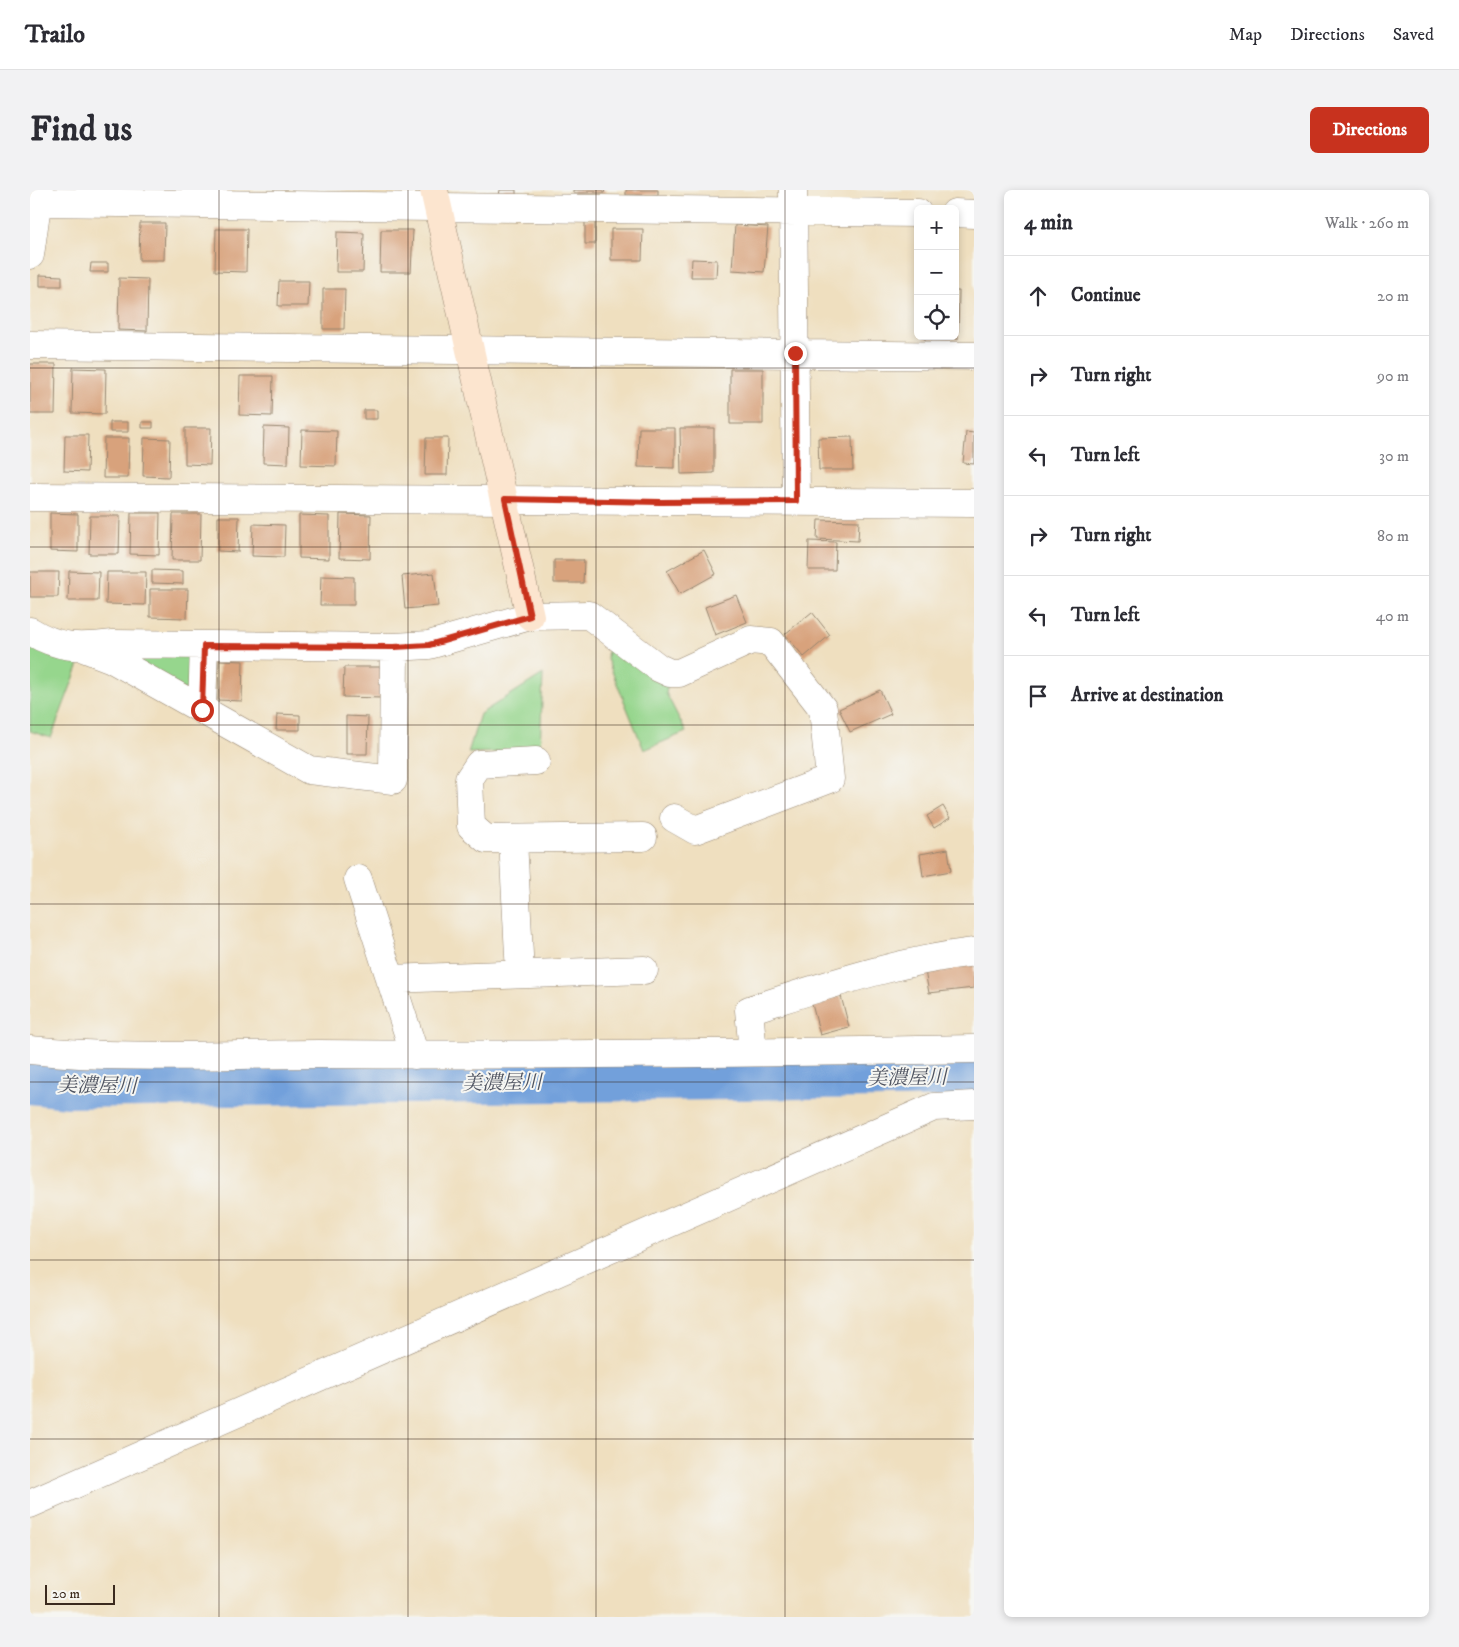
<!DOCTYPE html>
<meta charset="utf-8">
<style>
:root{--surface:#fff;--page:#f2f2f3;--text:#2b2b33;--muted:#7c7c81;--line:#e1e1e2;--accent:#c8321e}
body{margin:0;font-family:"IM FELL DW Pica","Noto Serif JP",serif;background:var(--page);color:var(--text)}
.controls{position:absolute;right:15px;top:15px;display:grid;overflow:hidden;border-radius:8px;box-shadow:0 2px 8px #0003}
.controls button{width:45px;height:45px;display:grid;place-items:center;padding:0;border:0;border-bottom:1px solid var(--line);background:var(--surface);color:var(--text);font:25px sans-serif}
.scale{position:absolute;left:15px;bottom:12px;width:70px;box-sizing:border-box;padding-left:5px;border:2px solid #3b2a1e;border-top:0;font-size:14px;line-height:18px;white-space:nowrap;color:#3b2a1e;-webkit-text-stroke:4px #f6f6f2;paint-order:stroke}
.stop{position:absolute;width:15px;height:15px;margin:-11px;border:4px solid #c8321e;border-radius:50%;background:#fff}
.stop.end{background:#c8321e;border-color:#fff;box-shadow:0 1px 5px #0008}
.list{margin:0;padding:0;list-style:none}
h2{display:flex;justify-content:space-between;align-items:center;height:65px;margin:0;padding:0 20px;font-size:21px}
h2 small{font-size:16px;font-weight:400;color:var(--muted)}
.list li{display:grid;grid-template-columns:32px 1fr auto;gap:15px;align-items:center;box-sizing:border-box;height:80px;padding:0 20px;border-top:1px solid var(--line)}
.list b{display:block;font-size:19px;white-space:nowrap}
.list em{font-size:16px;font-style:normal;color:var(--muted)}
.icon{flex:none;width:28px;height:28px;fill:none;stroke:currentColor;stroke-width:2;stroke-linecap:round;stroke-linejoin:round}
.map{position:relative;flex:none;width:944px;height:1427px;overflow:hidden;border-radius:8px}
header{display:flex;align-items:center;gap:30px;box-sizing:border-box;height:70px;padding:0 25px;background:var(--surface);border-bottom:1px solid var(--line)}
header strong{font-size:24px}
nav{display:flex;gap:28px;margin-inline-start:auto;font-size:18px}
.intro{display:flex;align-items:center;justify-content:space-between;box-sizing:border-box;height:120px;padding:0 30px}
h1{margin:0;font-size:35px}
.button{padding:12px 22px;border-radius:8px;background:var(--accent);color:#fff;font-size:18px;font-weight:700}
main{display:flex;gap:30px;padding:0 30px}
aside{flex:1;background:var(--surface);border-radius:8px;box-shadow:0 2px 8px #0003}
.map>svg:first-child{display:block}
.green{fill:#96d68d;stroke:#688056}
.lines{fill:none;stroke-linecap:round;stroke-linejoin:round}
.river{stroke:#72a0db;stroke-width:42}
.building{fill:#d8a27b}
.street-casing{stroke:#95846e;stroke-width:29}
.secondary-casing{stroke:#95846e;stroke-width:29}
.street{stroke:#fff;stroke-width:28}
.secondary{stroke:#fce5cf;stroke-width:28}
.route{stroke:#c8321e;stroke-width:6}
.grid{fill:none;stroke:#3b2a1e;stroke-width:1;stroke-opacity:0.55}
.labels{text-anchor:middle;stroke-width:4;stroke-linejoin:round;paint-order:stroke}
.water-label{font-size:20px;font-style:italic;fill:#4e5360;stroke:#f6f6f2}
</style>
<header>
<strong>Trailo</strong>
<nav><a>Map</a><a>Directions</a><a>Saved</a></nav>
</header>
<div class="intro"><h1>Find us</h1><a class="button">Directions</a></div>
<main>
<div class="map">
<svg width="944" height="1427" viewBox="0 0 944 1427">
<rect width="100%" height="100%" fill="#f6f6f2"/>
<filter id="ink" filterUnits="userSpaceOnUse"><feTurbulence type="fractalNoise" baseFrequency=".02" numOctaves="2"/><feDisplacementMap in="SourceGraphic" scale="10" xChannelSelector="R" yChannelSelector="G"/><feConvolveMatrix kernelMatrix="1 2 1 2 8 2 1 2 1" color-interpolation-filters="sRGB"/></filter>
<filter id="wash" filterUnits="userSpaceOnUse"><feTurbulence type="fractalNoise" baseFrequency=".0096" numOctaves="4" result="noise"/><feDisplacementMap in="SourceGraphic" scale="20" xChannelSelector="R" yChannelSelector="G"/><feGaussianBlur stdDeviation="1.12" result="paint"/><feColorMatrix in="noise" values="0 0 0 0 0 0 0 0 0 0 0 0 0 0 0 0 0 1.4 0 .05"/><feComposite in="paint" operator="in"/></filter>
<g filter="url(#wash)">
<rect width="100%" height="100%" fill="#efdfbf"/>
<!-- green -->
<path class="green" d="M0,451L51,469L21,548L0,541Z
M578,455L638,494L636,503L656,542L614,560L577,469Z
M157,463L166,471L165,506L106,472L112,464Z
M513,484L510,561L438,563L450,524Z"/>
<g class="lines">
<!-- river -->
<path class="river" d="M0,893L39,897L944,886"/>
</g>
<g id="blocks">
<!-- building -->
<path class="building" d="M470,0H486V5H469Z
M543,0H575L574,3H543Z
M596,0H628V5H596Z
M555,30H565V54H555Z
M110,33H135L134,70H109Z
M705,35L738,37L734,82L702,80Z
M186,39H217L216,82L185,81Z
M581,39H613L612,70H581Z
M351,40H383L381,82H350Z
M307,42L334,43L333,82H306Z
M662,69L687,70L686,87H661Z
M61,73H78V82H60Z
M10,85L32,86V96H10Z
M89,88L118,89L117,141L88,140Z
M249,91H279L278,116H248Z
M293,99H315L314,139H293Z
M925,101H929L928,149H894V146H925Z
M0,174H26L25,224H0Z
M43,178L76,179L75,224L42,223Z
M700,179H733V234H700Z
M210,186H243L242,226L209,225Z
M334,220H347V229H334Z
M80,232H98V242H80Z
M112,232H123V238H112Z
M234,237L259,238L258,274L233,273Z
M155,238H181L180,275L155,274Z
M609,238H645V278L608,277Z
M650,238H684V283L651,284Z
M272,240L307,241L306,276L271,275Z
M936,242L944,243V274L933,273Z
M35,245H58L57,282L34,281Z
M822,247L823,280H789L788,248Z
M74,248H99L98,288H73Z
M114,248L140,249L139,287L113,286Z
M396,248H418L417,285H395Z
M20,323L48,324V362L20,361Z
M101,323H130L129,365L100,364Z
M143,324H171L170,370H142Z
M310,324L341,325L340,369L309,368Z
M269,325L299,326V369L269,368Z
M60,326H90L89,364H59Z
M188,327H209L208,362L188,361Z
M788,330L829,331L828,351L787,349Z
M223,334L255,335L254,367L222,366Z
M779,351L806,352L805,380H778Z
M674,360L686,384L650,404L637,381Z
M524,370H554L553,393H524Z
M122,380L153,381V394L122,393Z
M39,381L69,382L68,411H38Z
M0,382H29L28,407H0Z
M77,382H116L115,415L76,414Z
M404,383L408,416L375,419L372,386Z
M291,386L324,387V415H290Z
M120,399H158L157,428L120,427Z
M706,405L717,432L685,445L675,417Z
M782,422L800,445L774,467L755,444Z
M189,470L213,471L212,511L188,510Z
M314,477H353L352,508L313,507Z
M850,500L861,524L820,542L809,519Z
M247,524L270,525V540H246Z
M316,526L338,527L337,564H316Z
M913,616L920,628L904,638L897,626Z
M918,659L921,681L893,686L890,664Z
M944,774V798L899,803L895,781Z
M811,806L819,837L790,845L782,814Z"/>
</g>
</g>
<g filter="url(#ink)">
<use href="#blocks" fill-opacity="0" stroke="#95846e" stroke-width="1"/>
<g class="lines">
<!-- street casing -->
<g class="street-casing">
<path id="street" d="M763,0L766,311
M8,12L888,23
M925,23L944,24
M0,65L9,0
M0,155L944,166
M0,307L944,313
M0,441C29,459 50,458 83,454L364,457L399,455L500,426L559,425L629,478L640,483H649L721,450L741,452L793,519L800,589L665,640L644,628
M56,459L82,469L279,580L363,590L364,457
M172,520L174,456
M506,571L449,574L439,589L441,636L456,649L613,647
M483,650L490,784
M328,689L385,865
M360,789L614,780
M0,860C96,870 193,864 289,864C508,866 726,863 944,859
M723,862L719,820C792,797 867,771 944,762
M0,1314L904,917L944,915"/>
</g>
<!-- secondary casing -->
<g class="secondary-casing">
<path id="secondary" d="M404,0L500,426"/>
</g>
<!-- street -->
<use href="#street" class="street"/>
<!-- secondary -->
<use href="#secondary" class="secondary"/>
</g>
</g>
<g class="lines" filter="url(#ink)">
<!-- route -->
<path class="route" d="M172,520L174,456L364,457L399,455L500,426L475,309L630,312L766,311L765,163"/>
</g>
<!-- grid -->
<path class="grid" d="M189,0V1427M378,0V1427M566,0V1427M755,0V1427M0,178H944M0,357H944M0,535H944M0,714H944M0,892H944M0,1070H944M0,1249H944"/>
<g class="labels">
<!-- water labels -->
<g class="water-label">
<text transform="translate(877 887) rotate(-1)" y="7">美濃屋川</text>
<text transform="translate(472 892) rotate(-1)" y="7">美濃屋川</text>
<text transform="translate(67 895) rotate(1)" y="7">美濃屋川</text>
</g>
</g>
</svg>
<div class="controls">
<button>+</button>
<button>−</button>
<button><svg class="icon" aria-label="locate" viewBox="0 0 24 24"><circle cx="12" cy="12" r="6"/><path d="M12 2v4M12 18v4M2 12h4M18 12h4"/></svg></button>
</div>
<div class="scale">20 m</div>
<div class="stop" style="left:172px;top:520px"></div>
<div class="stop end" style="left:765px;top:163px"></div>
</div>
<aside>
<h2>4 min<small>Walk · 260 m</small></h2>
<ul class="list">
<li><svg class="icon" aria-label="ahead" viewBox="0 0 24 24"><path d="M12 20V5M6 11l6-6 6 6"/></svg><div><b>Continue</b></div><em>20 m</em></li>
<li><svg class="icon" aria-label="right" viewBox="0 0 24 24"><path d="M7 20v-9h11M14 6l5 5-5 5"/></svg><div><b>Turn right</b></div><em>90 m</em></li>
<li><svg class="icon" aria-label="left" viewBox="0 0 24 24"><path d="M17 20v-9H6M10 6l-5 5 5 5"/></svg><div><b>Turn left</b></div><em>30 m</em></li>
<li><svg class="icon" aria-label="right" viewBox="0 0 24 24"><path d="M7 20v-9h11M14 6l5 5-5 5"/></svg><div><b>Turn right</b></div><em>80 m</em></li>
<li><svg class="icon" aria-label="left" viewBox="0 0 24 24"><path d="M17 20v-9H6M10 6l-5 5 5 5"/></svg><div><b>Turn left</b></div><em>40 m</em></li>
<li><svg class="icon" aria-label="arrive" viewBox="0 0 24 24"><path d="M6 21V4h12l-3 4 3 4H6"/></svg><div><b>Arrive at destination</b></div></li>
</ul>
</aside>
</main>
